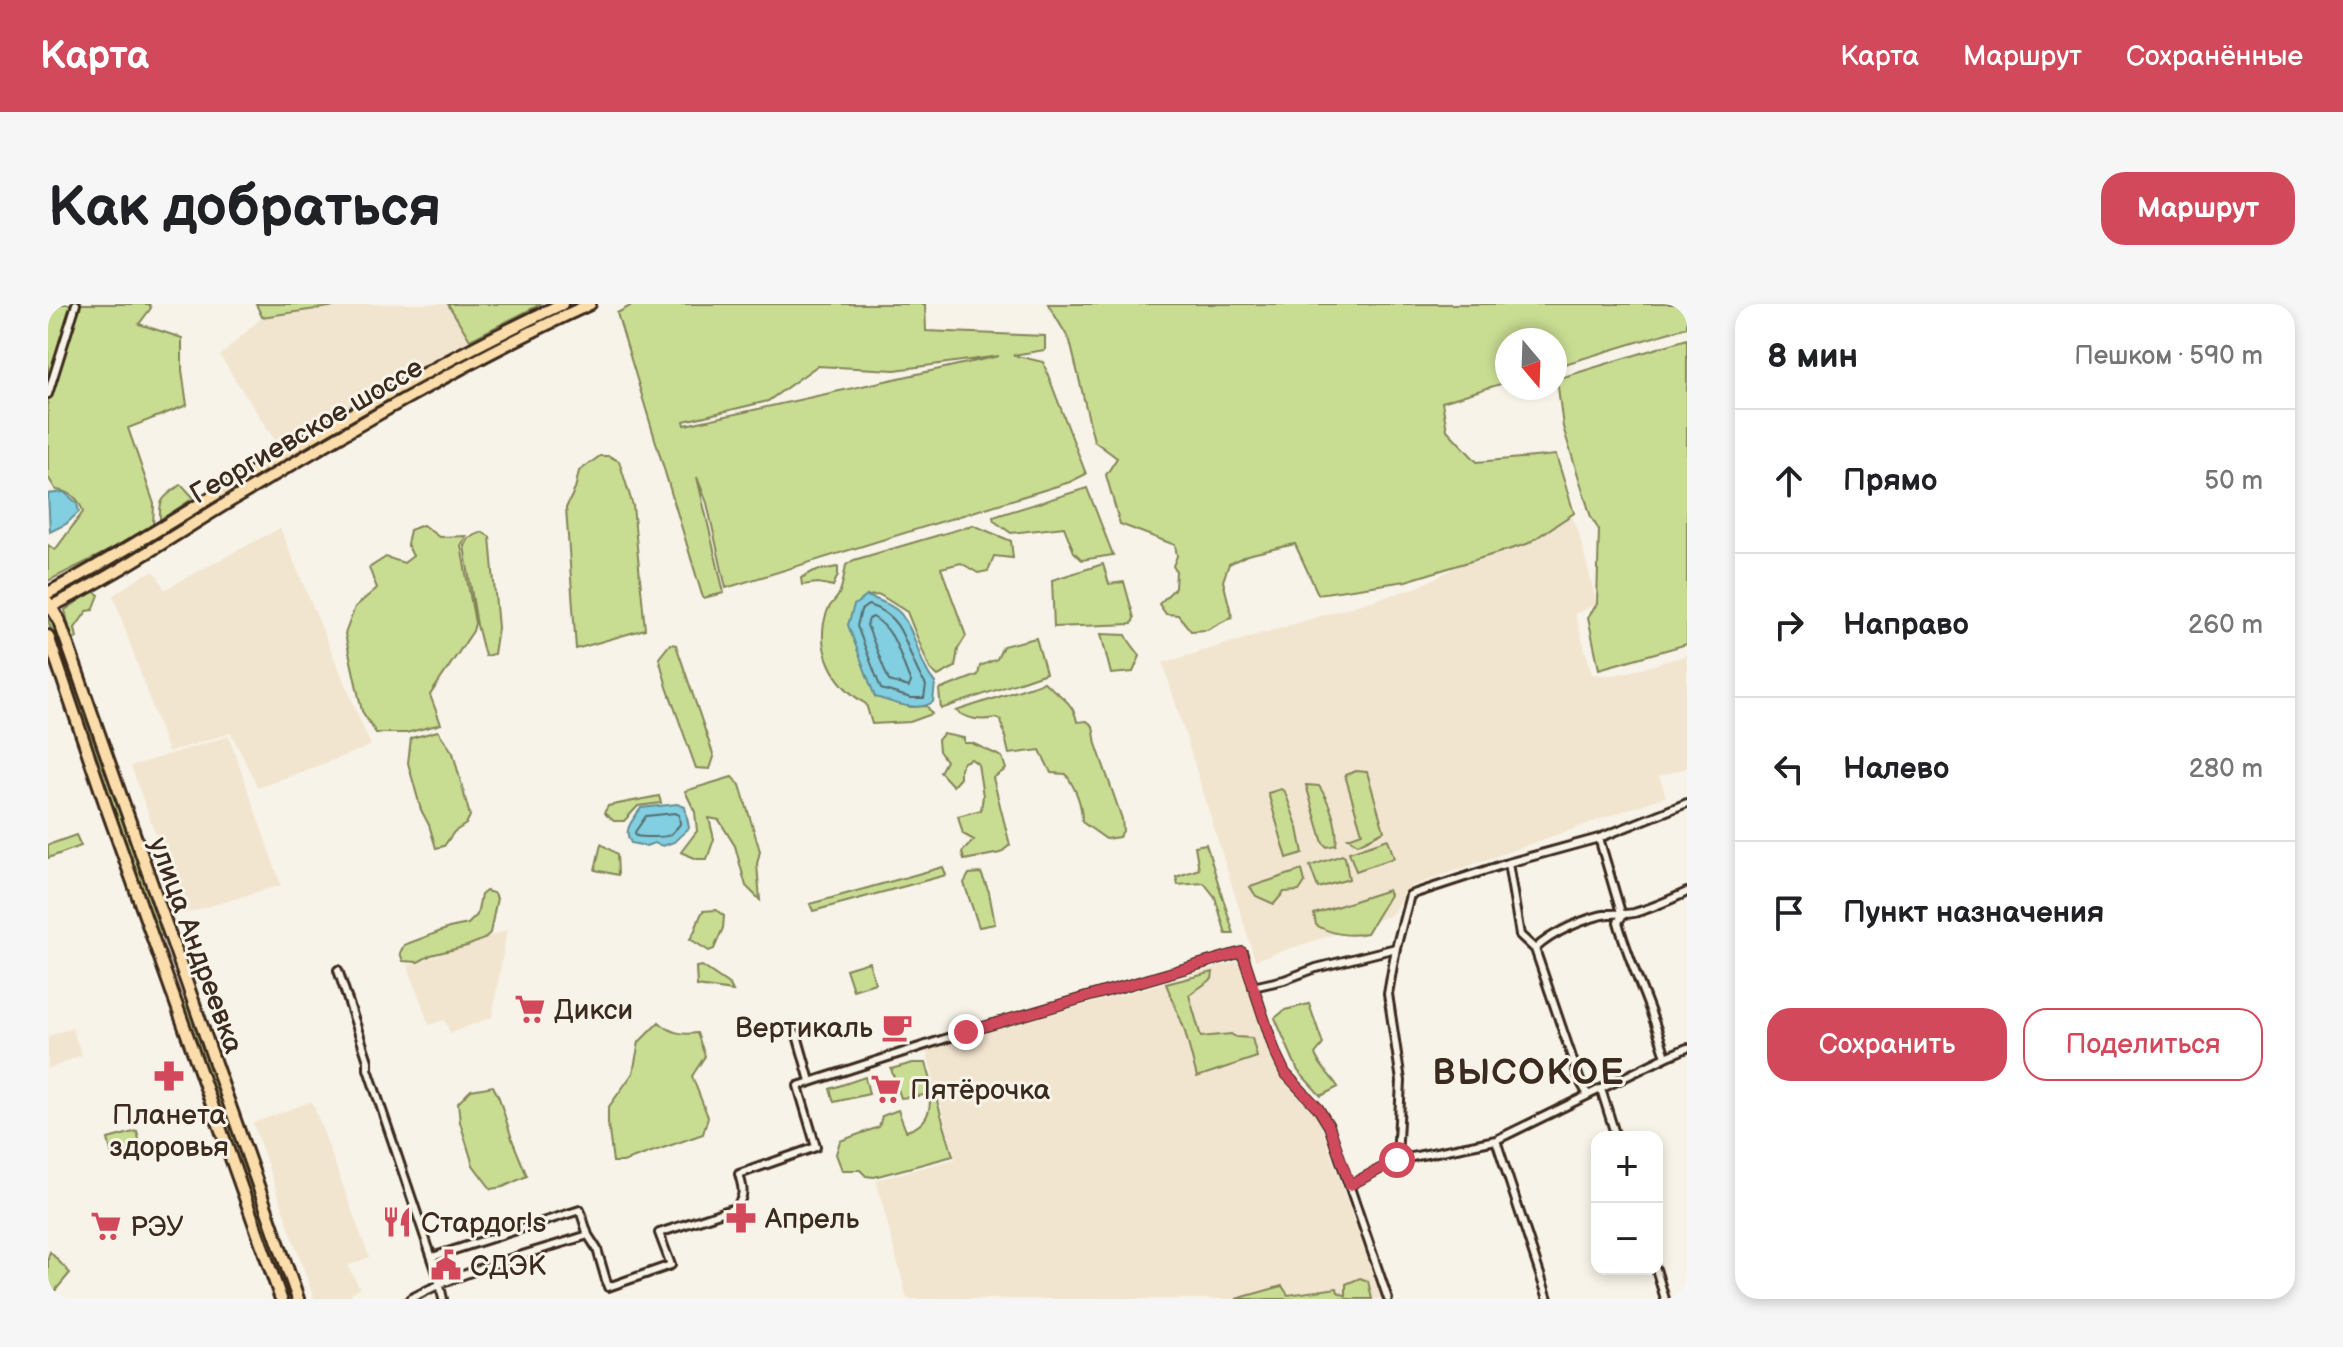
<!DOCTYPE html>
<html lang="ru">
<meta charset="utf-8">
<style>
:root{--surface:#fff;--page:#f6f6f6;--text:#202124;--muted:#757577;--line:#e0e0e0;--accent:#d1495b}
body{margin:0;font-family:"Balsamiq Sans",sans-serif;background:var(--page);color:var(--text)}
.controls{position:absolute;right:24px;bottom:24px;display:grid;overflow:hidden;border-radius:16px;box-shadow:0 4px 12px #0003}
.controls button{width:72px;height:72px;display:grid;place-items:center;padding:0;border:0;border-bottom:2px solid var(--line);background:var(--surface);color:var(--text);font:40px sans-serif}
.compass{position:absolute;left:1447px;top:24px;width:72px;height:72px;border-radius:50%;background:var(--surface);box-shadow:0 4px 12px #0003;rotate:161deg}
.stop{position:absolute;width:24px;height:24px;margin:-18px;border:6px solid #d1495b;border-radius:50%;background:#fff}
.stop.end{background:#d1495b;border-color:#fff;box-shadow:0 2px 8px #0008}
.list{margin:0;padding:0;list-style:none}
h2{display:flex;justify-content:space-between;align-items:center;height:104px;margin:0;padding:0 32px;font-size:34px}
h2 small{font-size:26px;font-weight:400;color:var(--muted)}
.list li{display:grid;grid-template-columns:52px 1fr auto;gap:24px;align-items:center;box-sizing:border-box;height:144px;padding:0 32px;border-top:2px solid var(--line)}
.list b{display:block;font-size:30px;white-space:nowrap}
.list em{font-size:26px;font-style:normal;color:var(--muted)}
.actions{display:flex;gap:16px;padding:24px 32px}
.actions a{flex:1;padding:18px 0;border:2px solid var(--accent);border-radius:24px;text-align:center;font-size:28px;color:var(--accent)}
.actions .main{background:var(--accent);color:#fff}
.icon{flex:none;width:44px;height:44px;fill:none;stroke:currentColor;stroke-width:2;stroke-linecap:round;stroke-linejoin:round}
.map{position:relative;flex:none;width:1639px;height:995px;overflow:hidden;border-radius:24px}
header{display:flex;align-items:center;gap:48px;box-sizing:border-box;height:112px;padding:0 40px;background:var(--accent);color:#fff}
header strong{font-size:38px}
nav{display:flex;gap:44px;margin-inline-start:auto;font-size:28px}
.intro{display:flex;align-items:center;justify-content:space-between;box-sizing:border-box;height:192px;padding:0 48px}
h1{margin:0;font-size:56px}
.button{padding:20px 36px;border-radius:24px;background:var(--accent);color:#fff;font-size:28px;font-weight:700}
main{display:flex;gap:48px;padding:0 48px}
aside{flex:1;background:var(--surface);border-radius:24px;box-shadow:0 4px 12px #0003}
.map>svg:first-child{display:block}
.built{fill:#f2e5d0}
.green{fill:#c9dd92;stroke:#828458;stroke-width:2;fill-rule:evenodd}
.water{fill:#81cfe0;stroke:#658d92;stroke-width:2}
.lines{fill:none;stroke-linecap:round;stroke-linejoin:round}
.shore{stroke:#576c6c;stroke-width:2}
.minor-casing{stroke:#3b2a1e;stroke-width:12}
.primary-casing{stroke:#3b2a1e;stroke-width:16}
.minor{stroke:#f7f3e8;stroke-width:6}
.primary{stroke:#faddab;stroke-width:10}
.route{stroke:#d1495b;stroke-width:10}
.labels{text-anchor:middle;stroke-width:6;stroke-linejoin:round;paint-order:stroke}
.street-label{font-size:28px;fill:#3b2a1e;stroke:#f7f3e8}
.poi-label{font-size:28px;fill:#3b2a1e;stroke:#f7f3e8;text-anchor:start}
.district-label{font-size:36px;font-weight:bold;letter-spacing:2px;fill:#3b2a1e;stroke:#f7f3e8}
</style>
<header>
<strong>Карта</strong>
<nav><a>Карта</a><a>Маршрут</a><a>Сохранённые</a></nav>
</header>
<div class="intro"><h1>Как добраться</h1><a class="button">Маршрут</a></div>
<main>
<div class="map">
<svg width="1639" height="995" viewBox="0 0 1639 995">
<rect width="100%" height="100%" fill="#f7f3e8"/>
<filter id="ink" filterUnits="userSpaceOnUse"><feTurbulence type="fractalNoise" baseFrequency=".0125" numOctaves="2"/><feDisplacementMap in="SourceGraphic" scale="16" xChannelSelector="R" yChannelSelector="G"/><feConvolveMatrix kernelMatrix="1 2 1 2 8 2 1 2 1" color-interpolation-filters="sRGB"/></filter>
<g filter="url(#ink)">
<!-- built -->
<path class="built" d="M302,0H400L422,36L231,143L172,52L214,13Z
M1520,204L1530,226L1549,300L1527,310L1544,370L1562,371L1581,368L1639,351V464L1611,472L1618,492L1364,582L1342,612L1207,656L1115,359L1370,283Z
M232,224L323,442L210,484L183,429L120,448L65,291L98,270L107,268L117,285Z
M181,432L233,581L136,610L83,462Z
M459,626L444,713L402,729L397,716L381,721L360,662Z
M1190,657L1233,774L1270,813L1333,995H859L828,876L907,855L878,746Z
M24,724L34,751L0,765V732Z
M264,797L321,953L300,962L312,984L303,989L305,995H266L205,819Z"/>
<!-- green -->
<path class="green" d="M0,0H101L103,4L91,20L134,34V66L139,101L80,124L106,200L105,221L68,243L0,277V241L7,246L35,208C31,194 22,187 8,186L0,173Z
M208,0H302L214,13Z
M400,0H493L422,36Z
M524,0H532L179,195L178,192C290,123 405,59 524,0Z
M586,0H877L878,27L997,32V46L965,51L995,58L1038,170L1022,178L678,284L659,199L649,173L676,289L655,294L569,9ZM951,52L637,121L636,117L720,97L769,62L847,66Z
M1000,0H1639V23L1507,63V36H1459V78L1394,98L1399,126L1429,158L1508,151L1526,209L1479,240L1358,277L1270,290L1247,240L1199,251L1181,260L1175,277L1184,313L1159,326L1143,327L1130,311L1118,310L1111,300L1127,284L1128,267L1125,262L1129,252L1127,241L1072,220L1058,171L1069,154L1046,137L1022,37Z
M1639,35V340L1551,365L1540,313L1549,300L1551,226L1543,213L1515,123L1509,75Z
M552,152H561L571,157L585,202L597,325L528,345L518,204L527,185L531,167Z
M132,181L135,182L145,193L144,195L112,216C111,194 115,194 132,181Z
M1039,184L1065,251L1034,256L1026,248L1016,223L963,229L946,217L945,213Z
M375,221L391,233L418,232L413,242L427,319L425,327L382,391L393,420L358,429H328L314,407L297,330L307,303L329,284L321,264L338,253L356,259L365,252L359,240L362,226Z
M925,221L963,237L965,254L946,252L940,267L930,269L913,259L893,264L918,332L910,345L907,363L890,372L882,365L859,308L832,291L819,292L862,403L879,402L884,410L862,418L824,420L818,400C786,381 766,345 779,308C781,301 787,297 790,292C795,283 796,271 798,261L806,256Z
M434,228L442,233L450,324L446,350L437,352L429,321L416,242L420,234Z
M1055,260L1061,280L1076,278L1086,314L1084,320L1006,323L1004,276Z
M790,263V271L785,282L770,279L754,281L753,274L766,267Z
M45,287L51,291L45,306L39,307L27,324L29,334L27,335L23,332L17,306Z
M2,314L115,631L111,632L0,317Z
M1053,330L1078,331C1082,341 1087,343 1092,352L1085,368L1063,370Z
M988,334L998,369L893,405L891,386L930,371L932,362L949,355L955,342Z
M622,340L628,341L666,453L662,465L648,464L619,383L611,354Z
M996,378C1010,391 1026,398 1029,418L1039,417L1045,422L1048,440L1074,515L1075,527L1071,533L1058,535L1034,518C1034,499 1028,486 1018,470L1003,469L992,446L961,450L953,416L948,414C932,417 922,416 908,407Z
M390,427L405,449L422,512L418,520L406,528L396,542L388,544L381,521L373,506L360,459L363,434Z
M895,430L916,434V439H924L954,453L958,465L945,474L962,541L952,549L916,556L914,548L926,536L915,530L910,512L933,506L935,492L930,460L923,455L916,458L912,464V474L905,482L892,468L898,457L891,447L890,436Z
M1308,467L1319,468L1336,527L1310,540L1300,534L1314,529L1297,471Z
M684,473L692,481L712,547L709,560L712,596L698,582L687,542L671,516L661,514L666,535L659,555H649L633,548L649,527L647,508L637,487Z
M1258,481L1271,482C1281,497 1291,523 1288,541L1279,543L1275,539Z
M1233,485L1237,488L1250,524L1255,549L1239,554L1220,489Z
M611,492L613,499L590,502L576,517H566L556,509L560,502Z
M28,531L33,542L0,554V541Z
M1340,535L1346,554L1308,567L1301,548Z
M553,540L569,550L570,571L547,566Z
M1158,540L1186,630H1178L1167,593L1156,579L1130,581L1128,573L1151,565L1147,542Z
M1294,551L1297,553L1301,575L1270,584L1262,562Z
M895,563L898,571L765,607L762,600Z
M1254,566L1257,578L1251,587L1236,588L1226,600L1208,592L1202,583Z
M933,569L941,588L947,620L931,623L916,579L921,570Z
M1340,586L1342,591L1319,629C1302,633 1283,630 1268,621L1266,610Z
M438,587L445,589L449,594L442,629L436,635L419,642L383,651L370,658L355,657L352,649L356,641L401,624L420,620L429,611L433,591Z
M668,606L676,612L675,624L666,645L661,647L642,635C649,626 649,617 655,607Z
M821,658L827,679L805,686L798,665Z
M654,662L682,681L685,687L649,682L648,663Z
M1165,668L1164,675L1141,691L1153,733L1183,730L1188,733L1204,734L1209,753L1149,773L1136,724L1118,680Z
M139,699L244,995H239L135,700Z
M1261,700L1275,740L1267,750C1272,764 1282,770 1290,783L1273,792L1250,767L1227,714L1237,706Z
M611,718C623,729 633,731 649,729L657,752L644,772L660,813L655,830L575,858H565L560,819V804L585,769L591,738Z
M865,759H878L905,852L826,873L818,872L812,866H794L788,850L792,837L831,823L834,812L850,806L858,827C874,823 882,813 882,796L877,791L853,794L843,765Z
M817,773L821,790L786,798L782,785Z
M445,782L451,794L465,838L479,872L455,883L443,885L425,861L412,818L410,799L423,786Z
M89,827L93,844L64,852L60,835Z
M2,948L22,969L0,995V954Z
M1312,974L1320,977L1324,995H1188L1234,982L1240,991L1289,984L1290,988L1298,992V980Z"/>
<!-- water -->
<path class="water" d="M16,188L29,199L31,208L18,220L2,228L0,190Z
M819,292C830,296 845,301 853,310C869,330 870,359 887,379L885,398C868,409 845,398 827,393L800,321L806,301Z
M629,500L637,503L641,524L626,538L615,542L606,539L598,542L583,539C574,526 585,516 593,504Z"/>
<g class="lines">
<!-- shore -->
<path class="shore" d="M820,301C862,313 856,352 878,381L876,394H863L833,385L809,322L813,306Z
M825,313C850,328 851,353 863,378L861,383L841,377L819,321L821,315Z
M627,509L631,511L632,520C631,522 624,529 622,531C617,534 593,533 588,532L587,528L598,512Z"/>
<!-- minor casing -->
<g class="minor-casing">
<path id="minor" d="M0,90L28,0
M1551,534L1639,499
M1460,559L1472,631L1487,645L1532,777L1540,791
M1487,645C1503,629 1539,613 1561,610C1570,609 1577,611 1586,609C1604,604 1622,596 1639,588
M290,666L320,757V765L389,969L395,995
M1205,683L1236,676L1268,664L1348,644
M749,731L762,777
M1618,753L1639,744
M1553,785L1568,833
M1448,836L1500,995
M1302,881L1349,856L1448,836L1618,753C1605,707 1583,664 1570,618L1574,612L1551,534L1460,559L1362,591L1348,644L1340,690L1353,777L1349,856
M384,953L532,906L540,931L549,945L560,983L623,961L611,929L687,904C698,892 695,884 691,870L768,843L750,782L918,728L1194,648L1227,748L1237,769L1270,804L1281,822L1340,995
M1608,965L1617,995
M362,995C417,965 481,950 540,931"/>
</g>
<!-- primary casing -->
<g class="primary-casing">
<path id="primary" d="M0,289C61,257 119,220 178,184C288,118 398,54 514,0
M0,298L11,316L250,995
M0,304C64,273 123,233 184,196C301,126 418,57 542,0
M0,332L60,508L233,995"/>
</g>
<!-- minor -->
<use href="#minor" class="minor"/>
<!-- primary -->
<use href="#primary" class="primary"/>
</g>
</g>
<g class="lines" filter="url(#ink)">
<!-- route -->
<path class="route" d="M918,728L1194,648L1227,748L1237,769L1270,804L1281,822L1302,881L1349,856"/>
</g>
<!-- icons -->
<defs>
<g id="supermarket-bare" transform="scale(2.4)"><path d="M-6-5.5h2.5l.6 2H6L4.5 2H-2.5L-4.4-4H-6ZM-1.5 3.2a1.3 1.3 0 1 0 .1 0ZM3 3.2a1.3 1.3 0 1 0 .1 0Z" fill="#d1495b" stroke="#f7f3e8" stroke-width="2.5" paint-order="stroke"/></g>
<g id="cafe-bare" transform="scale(2.4)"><path d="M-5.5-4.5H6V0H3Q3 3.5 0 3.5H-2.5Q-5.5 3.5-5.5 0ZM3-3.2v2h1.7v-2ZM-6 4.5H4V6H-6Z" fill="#d1495b" stroke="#f7f3e8" stroke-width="2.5" paint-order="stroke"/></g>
<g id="pharmacy-bare" transform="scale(2.4)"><path d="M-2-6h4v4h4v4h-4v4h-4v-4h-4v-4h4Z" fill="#d1495b" stroke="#f7f3e8" stroke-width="2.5" paint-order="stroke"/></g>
<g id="restaurant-bare" transform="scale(2.4)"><path d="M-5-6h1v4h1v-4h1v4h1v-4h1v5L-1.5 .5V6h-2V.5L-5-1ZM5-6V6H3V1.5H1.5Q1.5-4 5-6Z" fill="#d1495b" stroke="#f7f3e8" stroke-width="2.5" paint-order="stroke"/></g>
<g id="civic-bare" transform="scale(2.4)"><path d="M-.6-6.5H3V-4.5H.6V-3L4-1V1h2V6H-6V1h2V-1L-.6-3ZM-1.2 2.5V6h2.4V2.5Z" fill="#d1495b" stroke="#f7f3e8" stroke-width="2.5" paint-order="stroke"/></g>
</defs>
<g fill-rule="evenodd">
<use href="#supermarket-bare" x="482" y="705"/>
<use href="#cafe-bare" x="849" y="723"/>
<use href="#pharmacy-bare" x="121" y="772"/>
<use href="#supermarket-bare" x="838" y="785"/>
<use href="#pharmacy-bare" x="693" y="914"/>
<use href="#restaurant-bare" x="349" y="918"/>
<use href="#supermarket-bare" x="58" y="922"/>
<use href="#civic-bare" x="398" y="961"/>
</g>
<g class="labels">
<!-- street labels -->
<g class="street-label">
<text transform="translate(258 126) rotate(-30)" y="10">Георгиевское шоссе</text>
<text transform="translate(149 641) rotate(70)" y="10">улица Андреевка</text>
</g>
<!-- poi labels -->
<g class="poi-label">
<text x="506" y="715">Дикси</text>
<text x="825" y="733" text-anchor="end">Вертикаль</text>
<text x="862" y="795">Пятёрочка</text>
<text x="121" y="820" text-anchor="middle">Планета<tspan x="121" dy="32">здоровья</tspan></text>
<text x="717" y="924">Апрель</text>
<text x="373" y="928">Стардог!s</text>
<text x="82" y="932">РЭУ</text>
<text x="422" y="971">СДЭК</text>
</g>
<!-- district labels -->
<g class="district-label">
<text x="1481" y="780">ВЫСОКОЕ</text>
</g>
</g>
</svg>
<div class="controls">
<button>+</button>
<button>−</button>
</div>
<svg class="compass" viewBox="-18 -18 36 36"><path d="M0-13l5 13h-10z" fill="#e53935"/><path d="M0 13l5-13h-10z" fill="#757577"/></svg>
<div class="stop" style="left:1349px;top:856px"></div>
<div class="stop end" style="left:918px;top:728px"></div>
</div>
<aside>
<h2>8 мин<small>Пешком · 590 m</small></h2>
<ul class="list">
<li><svg class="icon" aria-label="ahead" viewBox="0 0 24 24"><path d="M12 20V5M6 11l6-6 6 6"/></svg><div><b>Прямо</b></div><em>50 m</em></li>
<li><svg class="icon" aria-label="right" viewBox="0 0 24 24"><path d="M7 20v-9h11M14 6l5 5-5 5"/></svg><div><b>Направо</b></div><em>260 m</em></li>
<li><svg class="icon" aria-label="left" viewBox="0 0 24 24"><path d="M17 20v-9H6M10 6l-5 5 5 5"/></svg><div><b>Налево</b></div><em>280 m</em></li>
<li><svg class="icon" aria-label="arrive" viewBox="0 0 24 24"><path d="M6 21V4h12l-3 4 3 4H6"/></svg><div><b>Пункт назначения</b></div></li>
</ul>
<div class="actions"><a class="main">Сохранить</a><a>Поделиться</a></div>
</aside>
</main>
